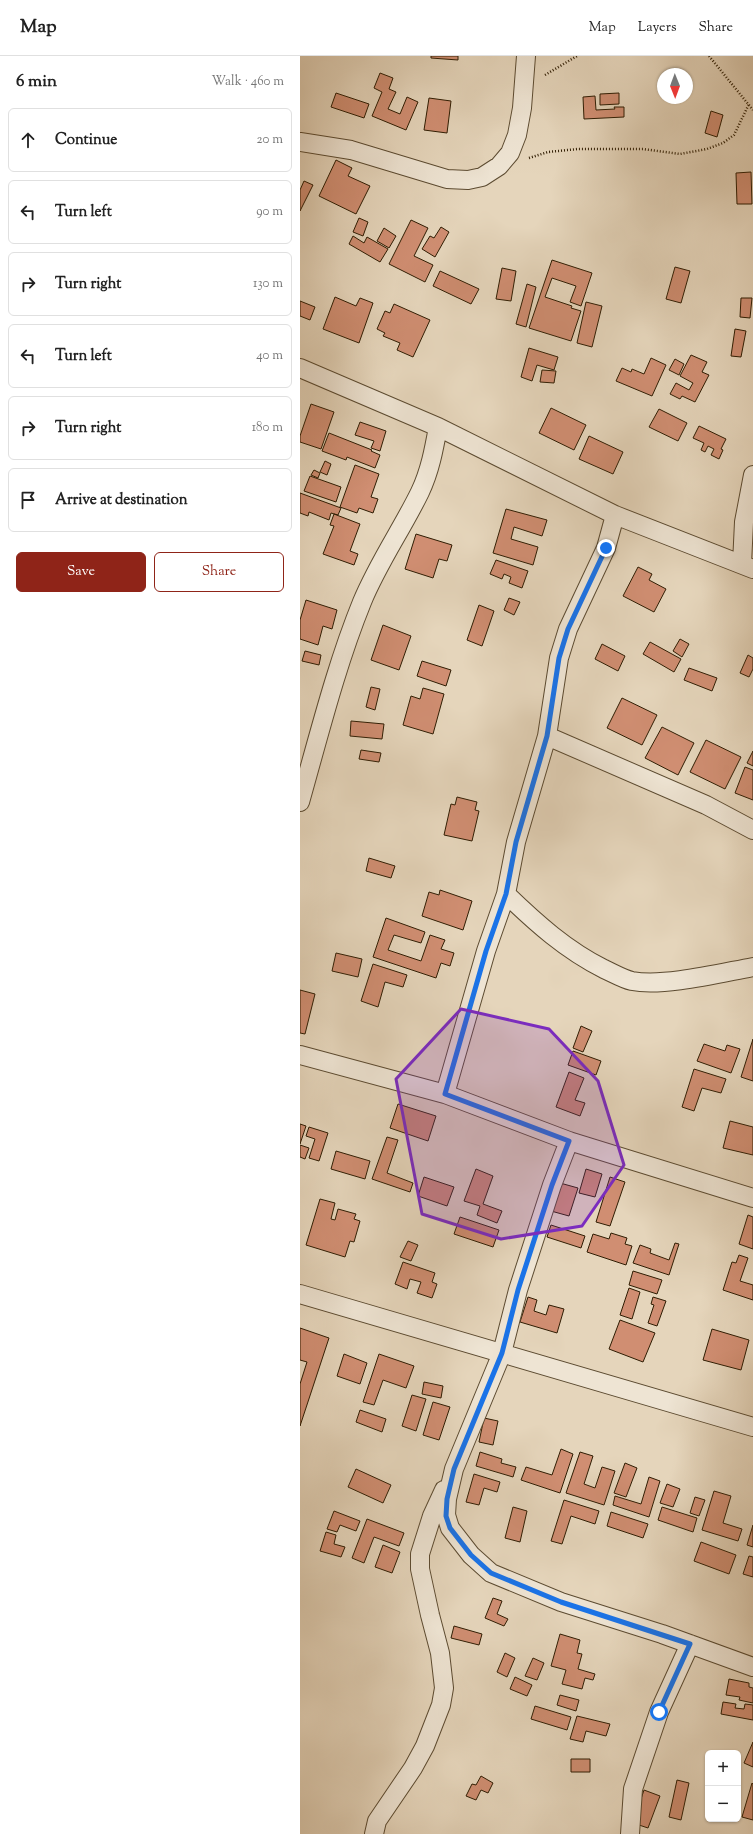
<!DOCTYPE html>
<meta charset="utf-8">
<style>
:root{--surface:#fff;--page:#f2f2f2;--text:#222;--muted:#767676;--line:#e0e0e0;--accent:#8f2418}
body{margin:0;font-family:"Sorts Mill Goudy",serif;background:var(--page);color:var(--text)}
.controls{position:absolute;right:12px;bottom:12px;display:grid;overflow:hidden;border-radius:6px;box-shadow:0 1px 3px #0004}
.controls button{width:36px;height:36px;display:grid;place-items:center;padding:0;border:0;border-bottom:1px solid var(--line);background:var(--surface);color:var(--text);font:20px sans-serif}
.compass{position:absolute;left:357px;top:12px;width:36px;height:36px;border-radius:50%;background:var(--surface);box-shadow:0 1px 3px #0004;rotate:179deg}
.stop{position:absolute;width:12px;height:12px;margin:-9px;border:3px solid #1a73e8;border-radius:50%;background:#fff}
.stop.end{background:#1a73e8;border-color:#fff;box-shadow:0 1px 4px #0008}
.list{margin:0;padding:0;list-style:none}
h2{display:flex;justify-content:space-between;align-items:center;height:52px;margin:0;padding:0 16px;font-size:17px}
h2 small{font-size:13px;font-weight:400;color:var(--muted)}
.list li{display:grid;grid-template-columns:26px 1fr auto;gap:12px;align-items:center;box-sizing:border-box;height:64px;margin:0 8px 8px;padding:0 8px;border:1px solid var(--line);border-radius:6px}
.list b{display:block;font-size:15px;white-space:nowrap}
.list em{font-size:13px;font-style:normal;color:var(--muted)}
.actions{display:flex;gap:8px;padding:12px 16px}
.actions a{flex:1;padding:9px 0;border:1px solid var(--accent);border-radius:6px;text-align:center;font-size:14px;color:var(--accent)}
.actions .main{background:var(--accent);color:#fff}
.icon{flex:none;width:22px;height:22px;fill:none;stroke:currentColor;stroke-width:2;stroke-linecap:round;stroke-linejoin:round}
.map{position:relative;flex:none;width:453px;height:1778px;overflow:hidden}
header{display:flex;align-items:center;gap:24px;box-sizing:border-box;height:56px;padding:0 20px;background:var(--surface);border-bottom:1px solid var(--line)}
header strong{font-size:19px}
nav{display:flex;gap:22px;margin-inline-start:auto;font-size:14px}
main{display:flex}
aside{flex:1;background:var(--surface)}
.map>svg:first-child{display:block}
.building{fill:#d08e72;stroke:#2f1d03}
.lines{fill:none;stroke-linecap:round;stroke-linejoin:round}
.minor-casing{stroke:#5c4b31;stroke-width:20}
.path{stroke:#2f1d03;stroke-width:2.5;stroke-dasharray:1 2;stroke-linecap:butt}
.minor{stroke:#eee4d3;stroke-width:18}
.route{stroke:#1a73e8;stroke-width:5}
.marked{fill:#7b2cbf;fill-opacity:0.2;stroke:#7b2cbf;stroke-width:3;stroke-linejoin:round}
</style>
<header>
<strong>Map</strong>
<nav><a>Map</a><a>Layers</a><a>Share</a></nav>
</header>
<main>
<aside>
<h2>6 min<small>Walk · 460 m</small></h2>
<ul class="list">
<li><svg class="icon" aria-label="ahead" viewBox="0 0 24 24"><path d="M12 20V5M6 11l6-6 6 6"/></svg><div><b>Continue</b></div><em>20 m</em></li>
<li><svg class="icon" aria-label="left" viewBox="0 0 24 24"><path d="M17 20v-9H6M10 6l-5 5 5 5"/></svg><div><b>Turn left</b></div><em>90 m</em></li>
<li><svg class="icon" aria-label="right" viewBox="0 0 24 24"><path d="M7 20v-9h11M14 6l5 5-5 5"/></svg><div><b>Turn right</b></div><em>130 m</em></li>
<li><svg class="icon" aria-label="left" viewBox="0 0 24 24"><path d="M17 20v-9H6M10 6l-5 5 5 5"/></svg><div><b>Turn left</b></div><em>40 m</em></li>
<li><svg class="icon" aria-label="right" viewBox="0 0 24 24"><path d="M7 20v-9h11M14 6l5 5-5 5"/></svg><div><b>Turn right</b></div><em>180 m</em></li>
<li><svg class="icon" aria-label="arrive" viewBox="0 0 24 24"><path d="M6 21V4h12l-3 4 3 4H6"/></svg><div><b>Arrive at destination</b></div></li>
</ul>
<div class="actions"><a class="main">Save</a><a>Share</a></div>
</aside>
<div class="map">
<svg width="453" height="1778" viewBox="0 0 453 1778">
<rect width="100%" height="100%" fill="#e5d5bb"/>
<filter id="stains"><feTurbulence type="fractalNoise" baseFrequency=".005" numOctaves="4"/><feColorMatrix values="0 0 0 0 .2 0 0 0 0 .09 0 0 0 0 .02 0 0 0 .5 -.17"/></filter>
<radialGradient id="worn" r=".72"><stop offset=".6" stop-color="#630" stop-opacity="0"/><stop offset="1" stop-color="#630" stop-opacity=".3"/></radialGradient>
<!-- building -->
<path class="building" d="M131,0H158V4L131,2Z
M80,17L93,22L89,33L96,36L88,53L100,58L107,41L118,46L106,74L72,60L82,36L74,32Z
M36,37L69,48L64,62L31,51Z
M319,37V48L300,49V38Z
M295,40L296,54L315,53L314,51H324V61L284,63L283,41Z
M129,42L151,45L147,77L124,74Z
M411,55L423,59L417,81L405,77Z
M36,104L52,112L48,120L70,130L56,158L19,140Z
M451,116L452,148H437L436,117Z
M4,125L13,129L0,155V134Z
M59,162L68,166L63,180L53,176Z
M111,164L128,172L114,200L133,209L125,226L89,208Z
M141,171L149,176L135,201L122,193L130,180L134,182Z
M84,172L96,180L89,192L77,185Z
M53,180L64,187L67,181L88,193L80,206L49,188Z
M252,204L292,217L281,250L270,246L276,230L252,222L245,241L272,250L271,252L281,255L271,285L229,272Z
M375,211L390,215L381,247L366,243Z
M202,212L216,215L211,245L196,243Z
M140,215L179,233L171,248L133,230Z
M227,228L236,231L226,271L216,268Z
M35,241L56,250L60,242L73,247L59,287L23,273Z
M441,242H452L450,262L440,261Z
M0,245L15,251L10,264L0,260Z
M286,246L302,250L292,291L277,287Z
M94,248L130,264L113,301L97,294L100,287L83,280L85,277L77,273L85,255L90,257Z
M435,273L446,275L441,301L431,300Z
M229,292L258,301L254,314L237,309L232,325L221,321Z
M391,299L407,306L402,316L409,319L395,346L382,340L380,343L370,338L376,327L389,334L393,327L380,320Z
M351,302L366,309L352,340L316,325L322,312L331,316L332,313L344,318Z
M375,303L384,308L379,319L369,314Z
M242,314L256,315L254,327L240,326Z
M11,348L34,356L21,393L0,386V380Z
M251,352L286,369L274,394L239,377Z
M359,353L387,367L378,385L349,371Z
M60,366L86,375L80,395L71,392L74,385L55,379Z
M399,370L426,383L421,393L423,394L419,403L411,399L414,393L408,390L405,396L401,394L404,387L393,382Z
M29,377L72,394L71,395L80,399L75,412L47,401L46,404L22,395Z
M289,380L323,396L313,418L279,403Z
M25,405L31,408L27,419L20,416Z
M55,409L79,418L71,441L78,443L73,457L59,452L57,457L40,451Z
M14,414L20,417L18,422L11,419Z
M10,420L41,431L36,446L4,435Z
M0,437L41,452L38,459L31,457L29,464L9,456L8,460L0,457Z
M206,453L247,464L242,480L214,471L211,483L238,491L233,509L193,497Z
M34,458L60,468L50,495L58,498L54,509L23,498L34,470L30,469Z
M116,478L152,489L147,505L139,503L133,522L105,513Z
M196,504L228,515L222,532L209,527L211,521L204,518L202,523L190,518Z
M338,511L352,518L349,524L366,533L354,556L323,540Z
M209,542L220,546L214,559L204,554Z
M6,544L37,554L32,573L23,570L18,589L0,583V564Z
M179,549L194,555L182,590L167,584Z
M83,569L111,580L99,614L71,604Z
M380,583L389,588L382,601L373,595Z
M350,586L381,603L374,616L343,598Z
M302,588L325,600L318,615L295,603Z
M5,595L21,599L19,609L2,605Z
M448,599L453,602V613L449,621L440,617Z
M122,605L151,614L146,630L117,620Z
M389,612L417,622L412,635L384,624Z
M71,631L80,633L75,654L66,651Z
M123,632L144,638L133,678L103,669L111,640L120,643Z
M322,642L357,659L342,689L307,672Z
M51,665L84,668L82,683L50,680Z
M362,671L394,687L378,719L345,702Z
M406,684L441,701L425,733L390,716Z
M61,694L81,697L79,706L59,703Z
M453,695V710L447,707Z
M445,711L453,714V744L435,737Z
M157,741L177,746L175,754L179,755L172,785L144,779L151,748L155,749Z
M69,802L95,810L91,822L66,815Z
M140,834L172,845L163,874L122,860L129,836L139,839Z
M86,862L125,876L121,887L94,879L88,894L121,905L130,879L145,884L141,893L154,897L150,910L141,907L136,922L73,901Z
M36,897L62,903L58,921L32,915Z
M73,908L107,919L103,931L85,926L78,951L61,945Z
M0,934L15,938L5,978L0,977Z
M281,970L292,975L283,996L273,992Z
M453,983V1025L441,1021Z
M404,988L425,995L427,989L440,993L431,1017L397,1005Z
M273,995L301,1005L296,1019L268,1009Z
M394,1013L426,1023L421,1037L402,1032L394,1055L382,1051Z
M269,1016L284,1022L275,1044L285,1047L280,1060L256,1051Z
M98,1048L136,1060L128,1085L90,1072Z
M430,1065L453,1071V1099L423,1092Z
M0,1068L6,1070L0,1088Z
M9,1071L28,1077L19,1105L9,1102L15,1083L6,1080Z
M87,1081L98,1084L87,1117L113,1127L110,1136L72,1123Z
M0,1089L9,1092L5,1103L0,1101Z
M36,1095L70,1105L65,1123L31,1113Z
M176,1113L193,1120L183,1148L202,1155L197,1167L177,1159L180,1150L164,1145Z
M286,1113L302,1118L295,1141L279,1137Z
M124,1121L154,1131L147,1150L118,1140Z
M310,1121L325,1126L310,1170L296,1166Z
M260,1127L278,1132L269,1160L251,1155Z
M20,1143L35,1147L31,1163L35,1164L38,1153L56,1158L54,1163L60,1165L54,1186L50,1185L45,1201L6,1189Z
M448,1159L453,1161V1193L439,1188Z
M160,1161L199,1174L193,1191L154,1178Z
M251,1169L285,1180L281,1192L247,1181Z
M311,1177L327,1182L325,1188L332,1190L326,1209L287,1196L293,1178L309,1183Z
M108,1185L118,1189L111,1205L100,1201Z
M375,1187L379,1188L369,1219L333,1207L340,1189L351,1193L350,1197L369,1204Z
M439,1199L448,1202L440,1225L453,1229V1244L423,1234L432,1206L436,1207Z
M103,1206L135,1217L132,1226L137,1228L132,1242L117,1237L121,1226L110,1223L107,1233L95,1228Z
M333,1215L362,1224L357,1238L329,1229Z
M329,1232L340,1236L332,1263L320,1259Z
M228,1241L237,1244L234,1255L246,1259L249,1249L264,1253L257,1277L220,1266Z
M353,1241L366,1245L357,1270L348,1267L354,1249L351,1248Z
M320,1264L355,1277L343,1306L309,1293Z
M0,1272L29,1282L0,1370V1328L7,1306L0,1304Z
M412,1273L449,1284L441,1314L403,1304Z
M44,1298L67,1307L60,1328L37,1320Z
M79,1298L114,1310L106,1332L83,1324L74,1349L63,1346Z
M124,1326L143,1330L141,1342L122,1338Z
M112,1339L126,1343L116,1375L102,1370Z
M133,1346L150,1351L139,1384L123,1379Z
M60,1354L86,1363L82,1376L56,1366Z
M184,1362L198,1365L193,1389L179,1386Z
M261,1393L273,1398L260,1437L221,1424L226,1411L252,1419Z
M180,1396L202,1403L201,1407L216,1411L213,1421L176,1410Z
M280,1396L293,1400L284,1428L295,1432L302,1411L315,1415L304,1449L266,1437Z
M325,1407L337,1412L326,1441L314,1437Z
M56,1413L91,1429L83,1447L48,1431Z
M174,1418L200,1426L197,1436L184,1432L179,1449L166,1446Z
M349,1421L360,1425L349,1461L313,1449L315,1440L341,1448Z
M367,1428L380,1433L373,1451L360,1447Z
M414,1435L431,1440L423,1467L442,1473L438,1485L402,1474Z
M395,1441L405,1444L399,1460L390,1457Z
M264,1444L299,1455L295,1468L271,1460L262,1488L251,1485Z
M213,1451L227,1455L220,1486L205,1482Z
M362,1451L397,1462L393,1476L358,1464Z
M34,1455L60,1465L56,1475L40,1469L37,1476L27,1473Z
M311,1456L348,1468L343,1482L307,1470Z
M67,1463L104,1477L99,1490L74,1481L64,1507L52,1502Z
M453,1469V1491L447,1489Z
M26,1476L36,1479L34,1488L45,1491L41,1501L20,1495Z
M401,1486L436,1499L429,1518L394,1505Z
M83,1489L100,1496L92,1517L75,1511Z
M449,1500L453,1501V1521L443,1518Z
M193,1542L202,1545L197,1558L208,1563L204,1570L185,1562Z
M154,1570L182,1578L179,1589L151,1582Z
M260,1578L280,1584L277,1597L282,1598L278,1613L295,1618L293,1624L285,1622L282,1633L262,1628L266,1614L251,1610Z
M205,1597L215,1602L207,1621L197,1616Z
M233,1602L244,1607L237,1624L225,1620Z
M215,1621L232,1629L227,1640L210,1633Z
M429,1623L449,1627V1631L453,1632V1647L439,1644L440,1641L426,1639Z
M260,1639L279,1644L276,1655L257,1649Z
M423,1646L436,1648L435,1652L444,1653L445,1648L453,1649V1664L421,1658Z
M235,1650L271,1661L267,1674L231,1663Z
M277,1660L310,1668L306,1680L286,1675L283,1686L270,1683Z
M453,1686V1711L444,1707Z
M271,1703H290V1716H271Z
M181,1720L193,1727L188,1737L181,1734L176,1744L166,1740L172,1728L176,1729Z
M377,1724L389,1727L381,1764L369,1761Z
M452,1727L453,1728V1764L442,1761Z
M344,1734L360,1740L348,1772L333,1767Z"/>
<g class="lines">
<!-- minor casing -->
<g class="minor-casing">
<path id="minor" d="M0,86L51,94L147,123L168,124L182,121L199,110L210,97L217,79L222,52L226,0
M0,312L138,371L315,459L453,513
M442,508L444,466L453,419
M247,680L406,749L453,774
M0,746C19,679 36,610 62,546C78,507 102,473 120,436C130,415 134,393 138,371
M206,838C236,867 266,894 304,913C313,917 323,923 332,925C364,931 420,917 453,911
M0,999L145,1038L269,1085L453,1142
M145,1038L186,895L206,838L216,786L247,680L259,602L268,573L306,492L315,459
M269,1085L252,1129L218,1234L202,1297L154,1413L147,1443L146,1459L150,1472L171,1499L191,1517L261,1546L362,1578L453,1611
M0,1238L453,1371
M74,1778L77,1765L113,1712L125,1690L141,1649L144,1632L140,1597L130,1559L120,1513V1498L132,1460L144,1434
M330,1778L333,1733L359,1656L390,1588"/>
</g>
<!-- path -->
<path class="path" d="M409,0L453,54
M245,19L277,0
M229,102L248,96L278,93H343L380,98L407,93L423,87L434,79L449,48"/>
<!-- minor -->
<use href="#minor" class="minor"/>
</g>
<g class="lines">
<!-- route -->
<path class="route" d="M306,492L268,573L259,602L247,680L216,786L206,838L186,895L145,1038L269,1085L252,1129L218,1234L202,1297L154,1413L147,1443L146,1460L150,1472L171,1499L191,1517L261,1546L390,1588L359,1656"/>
</g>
<!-- marked area -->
<path class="marked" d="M161,953L249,973L298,1025L324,1109L282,1170L201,1183L122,1158L96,1023Z"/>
<rect width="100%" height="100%" filter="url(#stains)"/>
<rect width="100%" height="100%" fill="url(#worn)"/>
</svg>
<div class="controls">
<button>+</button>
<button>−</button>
</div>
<svg class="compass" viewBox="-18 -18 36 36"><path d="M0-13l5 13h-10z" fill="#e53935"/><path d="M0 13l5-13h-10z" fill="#767676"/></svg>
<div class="stop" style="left:359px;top:1656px"></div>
<div class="stop end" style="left:306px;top:492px"></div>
</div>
</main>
